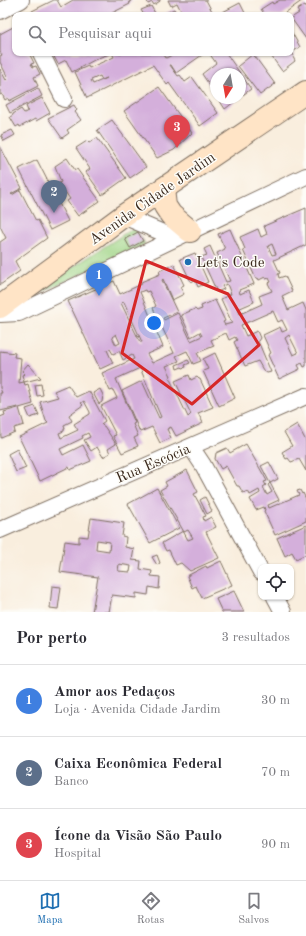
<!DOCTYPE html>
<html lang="pt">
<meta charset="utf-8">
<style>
:root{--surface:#fff;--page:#f7f7f7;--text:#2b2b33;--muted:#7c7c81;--line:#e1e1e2;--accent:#1f6fb2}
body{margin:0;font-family:"Old Standard TT",serif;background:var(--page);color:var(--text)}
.controls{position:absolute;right:12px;bottom:12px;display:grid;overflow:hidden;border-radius:8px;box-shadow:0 1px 3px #0004}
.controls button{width:36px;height:36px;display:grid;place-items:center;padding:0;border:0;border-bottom:1px solid var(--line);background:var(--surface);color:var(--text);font:20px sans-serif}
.compass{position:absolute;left:210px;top:68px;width:36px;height:36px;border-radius:50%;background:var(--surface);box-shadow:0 1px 3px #0004;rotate:191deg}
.you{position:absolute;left:154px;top:323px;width:14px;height:14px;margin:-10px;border:3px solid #fff;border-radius:50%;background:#1a73e8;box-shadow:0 0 0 6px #1a73e833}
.badge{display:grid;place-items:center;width:26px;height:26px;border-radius:50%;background:var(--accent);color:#fff;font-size:13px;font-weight:700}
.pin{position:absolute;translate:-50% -33px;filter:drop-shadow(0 1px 2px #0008)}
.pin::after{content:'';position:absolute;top:21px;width:14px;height:12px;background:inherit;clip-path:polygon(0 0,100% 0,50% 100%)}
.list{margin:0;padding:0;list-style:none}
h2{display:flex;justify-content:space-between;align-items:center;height:52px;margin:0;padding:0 16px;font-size:17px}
h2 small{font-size:13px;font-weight:400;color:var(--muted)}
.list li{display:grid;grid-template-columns:26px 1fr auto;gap:12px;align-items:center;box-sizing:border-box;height:72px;padding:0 16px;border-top:1px solid var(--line)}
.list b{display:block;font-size:15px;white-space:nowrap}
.list p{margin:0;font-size:13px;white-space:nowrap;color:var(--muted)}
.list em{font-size:13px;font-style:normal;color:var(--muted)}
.icon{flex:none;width:22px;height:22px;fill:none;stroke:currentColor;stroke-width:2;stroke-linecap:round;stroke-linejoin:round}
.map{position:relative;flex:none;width:306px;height:612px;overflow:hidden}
.search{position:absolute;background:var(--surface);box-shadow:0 1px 3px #0004;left:12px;right:12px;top:12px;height:44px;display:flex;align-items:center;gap:10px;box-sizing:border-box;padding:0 14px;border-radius:8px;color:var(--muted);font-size:15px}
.sheet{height:268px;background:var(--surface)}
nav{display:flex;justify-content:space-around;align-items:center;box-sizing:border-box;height:56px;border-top:1px solid var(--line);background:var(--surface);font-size:11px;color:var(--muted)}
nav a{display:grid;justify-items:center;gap:2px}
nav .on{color:var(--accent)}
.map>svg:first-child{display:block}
.green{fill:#9fd485;stroke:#6d7f52}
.building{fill:#d4afdb;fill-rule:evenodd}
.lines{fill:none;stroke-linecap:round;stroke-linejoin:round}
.street-casing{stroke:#7e6f61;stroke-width:18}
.secondary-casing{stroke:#7e6f61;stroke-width:24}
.street{stroke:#fff;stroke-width:16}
.secondary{stroke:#ffe4c6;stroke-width:22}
.marked{fill:none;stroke:#d62828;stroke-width:3;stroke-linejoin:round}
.poi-dot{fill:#1f6fb2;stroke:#fdfcf7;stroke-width:1.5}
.labels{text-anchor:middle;stroke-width:3;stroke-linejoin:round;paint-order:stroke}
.street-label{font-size:15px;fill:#3b2a1e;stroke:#fdfcf7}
.poi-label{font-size:15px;fill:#3b2a1e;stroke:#fdfcf7;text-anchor:start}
</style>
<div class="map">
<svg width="306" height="612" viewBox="0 0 306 612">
<rect width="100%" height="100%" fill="#fdfcf7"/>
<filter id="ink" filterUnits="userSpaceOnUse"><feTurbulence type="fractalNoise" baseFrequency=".025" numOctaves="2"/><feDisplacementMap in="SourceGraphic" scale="8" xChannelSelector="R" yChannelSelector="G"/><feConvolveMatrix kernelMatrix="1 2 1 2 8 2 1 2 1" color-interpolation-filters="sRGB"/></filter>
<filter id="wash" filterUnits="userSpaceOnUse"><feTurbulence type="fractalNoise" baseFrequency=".012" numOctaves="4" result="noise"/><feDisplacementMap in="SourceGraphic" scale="16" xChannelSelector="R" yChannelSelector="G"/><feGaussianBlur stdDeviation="0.9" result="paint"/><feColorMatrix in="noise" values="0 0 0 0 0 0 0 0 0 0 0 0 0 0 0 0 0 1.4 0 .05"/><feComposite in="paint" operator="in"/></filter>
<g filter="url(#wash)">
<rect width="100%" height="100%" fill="#f9eede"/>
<!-- green -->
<path class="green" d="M135,227L145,244L36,295L34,292Z"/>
<g id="blocks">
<!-- building -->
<path class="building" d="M54,0H57L61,7L73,0H133L129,2L130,4L112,13L113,15H33L32,11Z
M147,0H160V1L154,5L152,2L148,4Z
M168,0H206L214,15H183L177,3L171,6Z
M280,0H303L282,15H265L261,9L272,2L273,4Z
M240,3L246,15H217Z
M305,5L306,6V39L291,18L299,13L297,10Z
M151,6L156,15H144L141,10Z
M174,9L178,15H167L166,13Z
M15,26V53H29L34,63L31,64L33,67L36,66L40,74L34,77L38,86L9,101L8,98L5,100L2,94L0,95V69L6,80L8,78L0,62V56L2,55L0,52V34Z
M291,31L300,47L294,51L291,46Z
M291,51L294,56L293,57L295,61L282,71L269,53H291Z
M52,53H112L98,58L72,72L66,60L58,64Z
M112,53H163L166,58L176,53H205L176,73L171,65H170L178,76L180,75L185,82L192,77L218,113L200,126L169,83L167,85L153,65L87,98L75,72L88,66L89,68L114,57ZM100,76L102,80L107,78L93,84L91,80Z
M209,53H226L251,89L240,97V74H216V95L202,74L216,63Z
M253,54L275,84L260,95L238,66Z
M159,87L192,133L174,150L157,158L124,111Z
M38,88L42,96L10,113L6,105Z
M42,98L50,113L36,121L35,119L20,127L19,125L16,127L10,117L13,115V114L21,109L24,113L28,111L26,106Z
M218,98H239L225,109Z
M74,105L77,110L75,112L81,120L67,130L69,133L62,138L48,118Z
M112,120L146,167L130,178L97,130Z
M12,130L15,135L4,141L1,135Z
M97,138L126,178L102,195L86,172L90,169L76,148L87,141L89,143Z
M0,146L22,188L11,194L12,195L20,190L36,221L38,220L47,238L15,261L20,271L0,285V242L6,238L0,226Z
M67,158L75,170L77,169L100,201L78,216L67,201L70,199L59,183L61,182L55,166Z
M37,160L68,221L50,230L19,169Z
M306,208V245L274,260L280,273L278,274L279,278L285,276L292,291L282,296L288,310L303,303L306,310V366L304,367L302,363L298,365L300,369L279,379L268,355L271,353L263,335L280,327L282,332L287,330L282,320L278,322L273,311L241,325L246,336L257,331L260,338L258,341L271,372L267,373L263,370L258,361L245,366L234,342L237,340L235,337L229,340L226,333L211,340L214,346L197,353L201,361L193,364L187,351L176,356L179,361L166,366L171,376L169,377L188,417L191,414L175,381L189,375L191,380L197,377L199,379H200L213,407L198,413L203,423L176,436L171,427L167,429L171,438L160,443L152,427L140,432L122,391L142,381L159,418L161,417L140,368L116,379L135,423L133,424L138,436L134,438L138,446L122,453L113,436L116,435L101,406L117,398L113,390L110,391L102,373L134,359L132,355L123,360L119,351L113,354L110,349L107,350L113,363L100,369L68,301L114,281L120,294L142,284L141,282L160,274L159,271L174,264L184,285L180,287L184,294L172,300L163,279L162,280L177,312L163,318L164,320L178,313L191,341L202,336L200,332L191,337L181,315L195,309L197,311L199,310L202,309L201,306L215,300L225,321L223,322L225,325L232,323L221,299L231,294L227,284L222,286L224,289L217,292L201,257L207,255L204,249L210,246L226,282L230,281L217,253L225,249L218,234L230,229L254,284L239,290L240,294L249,290L254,302L238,309L240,314L262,304L259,296L272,291L268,283L271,282L269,278L266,279L265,277L259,280L258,278L256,279L243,250L245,249L240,237L258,229L261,237L267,234L264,226ZM272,244L276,254L272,255L268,246ZM145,290L146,292L149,291L156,306L153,308L174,353L152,363L147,354L163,347L140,292ZM124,302L142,342H140L121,303ZM116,334L120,343L116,345L112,337ZM289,335L298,353L293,355L285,338Z
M138,232L143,241L130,248L125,239Z
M195,253L208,282L198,287L195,280L191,282L180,259Z
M0,351L15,353L14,357L21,358L19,383L24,382L22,375L25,374L22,371L28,364L41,378L24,382L25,385L28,384L33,404L19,408L24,425L14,428L15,432L1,438L0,417L5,415L4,412L18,408V407L0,411V393H2L0,388Z
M215,353L235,398L219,406L203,371L208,369L203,359Z
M188,360L190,363L185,365L186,367L183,368L182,367L177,369L176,365Z
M41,384L43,395L37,396L35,385Z
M68,385L76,397L89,391L105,421L101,424L103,426H104L116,444L108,449L110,453L103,457L97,447L91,451L84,440L90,437L88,433L82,436L83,438L60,449L63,455L83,445L91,461L70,470L69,467L40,481L19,437L48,423L46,421L40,402L58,397L54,391ZM84,401L90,412V414L74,424L78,430L61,438L59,433L64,431V429H65L64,425L72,421L69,415L83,405L81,403Z
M100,389L103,395L102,402L99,404L93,393Z
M35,406L39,415L30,418L26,409Z
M297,424L306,441V471L299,459L291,462L288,458L286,459L282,452L292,446L284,432Z
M246,444L267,481L264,482L266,485L263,487L267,495L272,492L268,485L270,483L279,500L268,505L269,508L299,495L297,491L300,490L302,494L303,493L306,499V521L275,535L264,511L265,510L264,507L256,510L250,499L260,493L259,490L250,495L248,491L243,493L239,486H237L226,466L221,469L215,459L216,453L227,448L230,453Z
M17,449L26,468L16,472L8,454Z
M269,462L278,479L270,483L261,466Z
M187,470L198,492L194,494L206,516L203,517L204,521L211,517L216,527L206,532L219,558L190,571L181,563L176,565L169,550L166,551L162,543L183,531L188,540L193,538L188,530L184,532L160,490L167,486L165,482Z
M157,488L179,528L150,543L128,504Z
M205,497L212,511L207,514L200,500Z
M91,518L124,523L122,536L126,537L125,547L134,549L132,560L141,561L140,569L152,571L151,576L160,577L159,589L149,587L148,595L136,593V598L112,595L109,612H92L98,577L60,572L65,541L79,543V536L88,537ZM97,540L110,542L109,551L96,549ZM119,564L131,566L130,572L118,571Z
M306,525V554L296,559L292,552L285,556L277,538Z
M157,555L160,563L157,565L152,557Z
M221,561L232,585L202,598L196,586L192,588L187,576L206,566L207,568Z
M52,586L61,587L58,609L50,608Z
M234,591L244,612H222L216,599Z"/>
</g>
</g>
<g filter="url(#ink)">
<use href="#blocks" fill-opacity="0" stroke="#7e6f61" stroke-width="1"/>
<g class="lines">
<!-- street casing -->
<g class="street-casing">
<path id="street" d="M0,11L21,0
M41,53L64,99
M123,216L175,238
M0,314L19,313L306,176
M191,447L203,465L261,572
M0,530L306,396
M275,597L283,612"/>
</g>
<!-- secondary casing -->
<g class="secondary-casing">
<path id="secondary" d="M163,189L165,206L171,215L190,231
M0,307L123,216L306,92"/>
</g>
<!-- street -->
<use href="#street" class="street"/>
<!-- secondary -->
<use href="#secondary" class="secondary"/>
</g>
</g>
<!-- marked area -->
<path class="marked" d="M146,261L228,294L259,345L192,404L122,353Z"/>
<!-- markers -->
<circle class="poi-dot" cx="188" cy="262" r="4"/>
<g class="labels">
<!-- street labels -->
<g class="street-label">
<text transform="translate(152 198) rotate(-35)" y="5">Avenida Cidade Jardim</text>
<text transform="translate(153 463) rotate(-23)" y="5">Rua Escócia</text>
</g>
<!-- poi labels -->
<g class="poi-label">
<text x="196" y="267">Let's Code</text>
</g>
</g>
</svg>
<div class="controls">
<button><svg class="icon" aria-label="locate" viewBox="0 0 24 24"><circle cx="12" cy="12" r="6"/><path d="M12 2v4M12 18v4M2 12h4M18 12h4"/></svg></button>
</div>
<svg class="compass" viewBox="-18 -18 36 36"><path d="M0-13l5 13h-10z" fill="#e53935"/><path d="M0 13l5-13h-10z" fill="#7c7c81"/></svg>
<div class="you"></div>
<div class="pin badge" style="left:99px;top:296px;background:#3f7fe0">1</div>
<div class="pin badge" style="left:54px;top:213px;background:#5c6f8a">2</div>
<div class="pin badge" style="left:177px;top:148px;background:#e0444e">3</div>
<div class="search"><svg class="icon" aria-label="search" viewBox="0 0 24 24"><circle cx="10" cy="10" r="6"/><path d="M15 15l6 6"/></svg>Pesquisar aqui</div>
</div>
<section class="sheet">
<h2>Por perto<small>3 resultados</small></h2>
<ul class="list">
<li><span class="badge" style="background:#3f7fe0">1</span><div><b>Amor aos Pedaços</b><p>Loja · Avenida Cidade Jardim</p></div><em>30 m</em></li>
<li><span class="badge" style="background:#5c6f8a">2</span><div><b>Caixa Econômica Federal</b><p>Banco</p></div><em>70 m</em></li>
<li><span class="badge" style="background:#e0444e">3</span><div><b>Ícone da Visão São Paulo</b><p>Hospital</p></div><em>90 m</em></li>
</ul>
</section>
<nav>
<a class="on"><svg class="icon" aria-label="map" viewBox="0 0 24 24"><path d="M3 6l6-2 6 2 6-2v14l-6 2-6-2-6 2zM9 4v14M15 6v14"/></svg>Mapa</a>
<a><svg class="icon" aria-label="directions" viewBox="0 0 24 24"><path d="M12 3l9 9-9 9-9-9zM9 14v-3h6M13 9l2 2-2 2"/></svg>Rotas</a>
<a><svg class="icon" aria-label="saved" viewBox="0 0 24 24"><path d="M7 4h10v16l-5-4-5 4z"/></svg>Salvos</a>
</nav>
